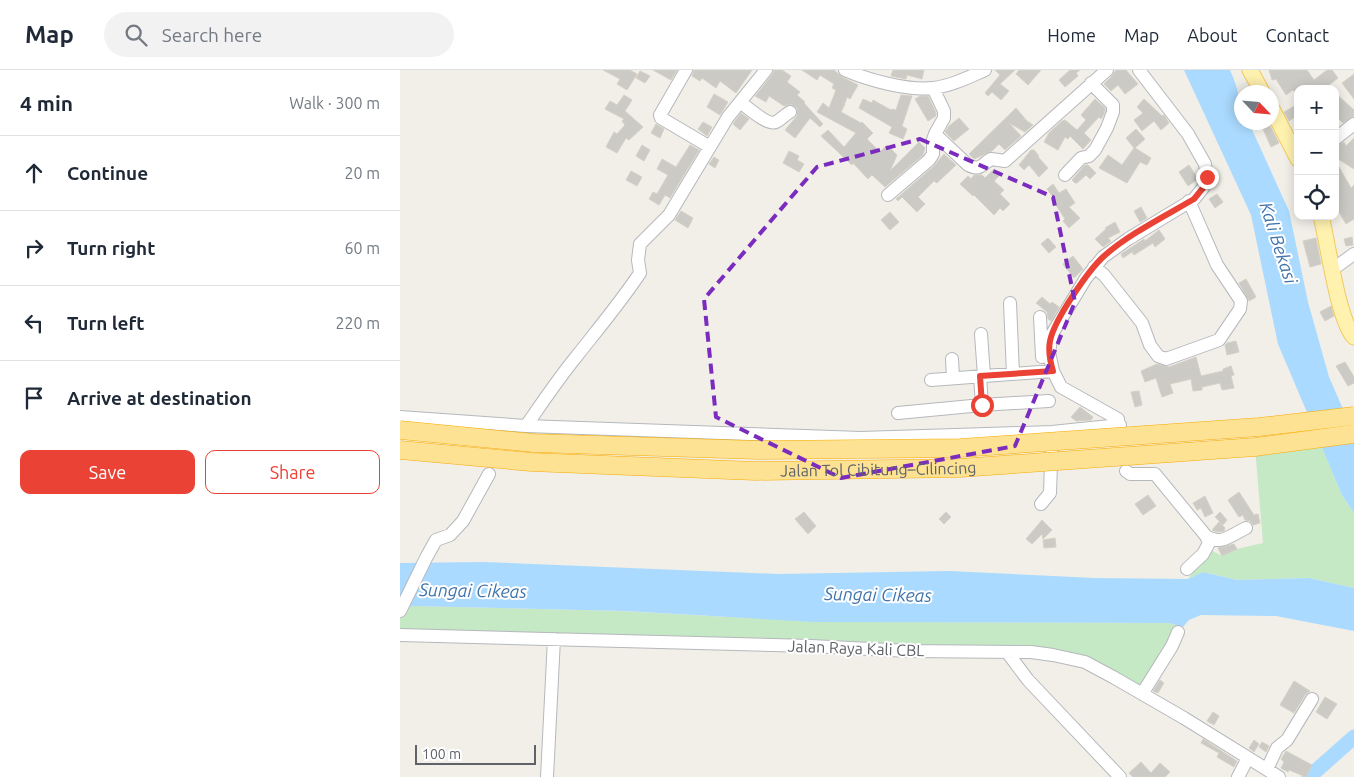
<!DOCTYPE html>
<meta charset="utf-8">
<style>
:root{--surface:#fff;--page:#f2f2f3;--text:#1f2937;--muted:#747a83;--line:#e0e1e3;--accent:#ea4335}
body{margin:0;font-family:Ubuntu,sans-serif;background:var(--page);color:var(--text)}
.controls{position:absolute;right:15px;top:15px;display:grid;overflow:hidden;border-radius:10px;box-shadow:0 2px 12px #0003}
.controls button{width:45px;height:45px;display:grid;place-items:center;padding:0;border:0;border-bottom:1px solid var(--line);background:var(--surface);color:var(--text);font:25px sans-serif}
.compass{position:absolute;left:834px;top:15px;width:45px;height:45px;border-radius:50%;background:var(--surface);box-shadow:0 2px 12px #0003;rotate:116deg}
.scale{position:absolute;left:15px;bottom:12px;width:121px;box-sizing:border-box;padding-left:5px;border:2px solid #5f6368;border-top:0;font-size:14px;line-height:18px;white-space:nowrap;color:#5f6368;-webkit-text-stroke:4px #fff;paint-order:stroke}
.stop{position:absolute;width:15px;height:15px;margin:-11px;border:4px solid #ea4335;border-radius:50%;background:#fff}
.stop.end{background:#ea4335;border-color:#fff;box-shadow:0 1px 5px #0008}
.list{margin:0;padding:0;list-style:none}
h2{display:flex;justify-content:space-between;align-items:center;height:65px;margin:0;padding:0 20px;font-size:21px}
h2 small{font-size:16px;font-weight:400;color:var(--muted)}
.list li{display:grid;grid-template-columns:32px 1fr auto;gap:15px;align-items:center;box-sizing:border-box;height:75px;padding:0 20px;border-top:1px solid var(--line)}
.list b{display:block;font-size:19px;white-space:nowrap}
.list em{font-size:16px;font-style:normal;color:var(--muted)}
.actions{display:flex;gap:10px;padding:15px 20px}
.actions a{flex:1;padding:11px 0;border:1px solid var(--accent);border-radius:10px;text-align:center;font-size:18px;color:var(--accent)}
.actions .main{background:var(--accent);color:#fff}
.icon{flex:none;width:28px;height:28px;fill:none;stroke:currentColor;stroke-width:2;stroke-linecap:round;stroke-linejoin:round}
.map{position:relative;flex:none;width:954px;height:707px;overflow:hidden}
header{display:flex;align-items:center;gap:30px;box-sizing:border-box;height:70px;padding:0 25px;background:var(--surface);border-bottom:1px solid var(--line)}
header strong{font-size:24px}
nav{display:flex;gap:28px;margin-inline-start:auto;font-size:18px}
.search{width:350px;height:45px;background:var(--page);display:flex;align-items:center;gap:12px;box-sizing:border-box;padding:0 18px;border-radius:28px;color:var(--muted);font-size:19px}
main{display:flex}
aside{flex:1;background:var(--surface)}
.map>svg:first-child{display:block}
.green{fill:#c5e8c5}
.water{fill:#aadaff}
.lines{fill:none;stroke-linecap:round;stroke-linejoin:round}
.river{stroke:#aadaff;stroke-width:15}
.building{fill:#cccac5;stroke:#d6d1c6}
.minor-casing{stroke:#b5b8bc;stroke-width:14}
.major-casing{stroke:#f2c960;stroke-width:17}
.minor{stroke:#fff;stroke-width:12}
.major{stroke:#fff2af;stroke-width:15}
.highway-bridge-casing{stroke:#f9ab00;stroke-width:19;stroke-linecap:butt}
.highway-bridge{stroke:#fde293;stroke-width:18}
.route{stroke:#ea4335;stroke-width:6}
.marked{fill:none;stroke:#7b2cbf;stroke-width:4;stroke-dasharray:10 6;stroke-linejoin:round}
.labels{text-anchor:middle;stroke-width:4;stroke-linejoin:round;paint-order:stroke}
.street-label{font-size:16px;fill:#5f6368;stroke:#fff}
.water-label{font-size:18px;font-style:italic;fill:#4174aa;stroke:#fff}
</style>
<header>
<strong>Map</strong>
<div class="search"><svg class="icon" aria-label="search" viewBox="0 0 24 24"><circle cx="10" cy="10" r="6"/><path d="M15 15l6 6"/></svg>Search here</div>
<nav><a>Home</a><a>Map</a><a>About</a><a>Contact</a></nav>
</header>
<main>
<aside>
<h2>4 min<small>Walk · 300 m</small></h2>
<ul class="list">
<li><svg class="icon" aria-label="ahead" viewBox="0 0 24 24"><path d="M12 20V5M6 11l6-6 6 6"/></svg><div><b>Continue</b></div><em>20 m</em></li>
<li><svg class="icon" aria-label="right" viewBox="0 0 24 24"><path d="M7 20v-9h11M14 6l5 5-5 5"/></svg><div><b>Turn right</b></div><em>60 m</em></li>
<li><svg class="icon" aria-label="left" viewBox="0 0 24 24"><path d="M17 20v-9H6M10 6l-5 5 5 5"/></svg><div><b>Turn left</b></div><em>220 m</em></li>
<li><svg class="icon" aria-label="arrive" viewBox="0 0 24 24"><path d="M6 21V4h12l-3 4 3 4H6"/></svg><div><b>Arrive at destination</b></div></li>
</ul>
<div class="actions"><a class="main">Save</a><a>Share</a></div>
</aside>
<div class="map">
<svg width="954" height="707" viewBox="0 0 954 707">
<rect width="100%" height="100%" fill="#f1efe8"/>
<!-- green -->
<path class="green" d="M918,368L942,425L954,443V518L909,508L837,510L803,502L788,509L809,479L822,486L837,479L863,473L855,377Z
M13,536L218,541L328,547L491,552L769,553L783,557L778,562L742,624L713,607L643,583L0,560V539L3,540Z"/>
<!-- water -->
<path class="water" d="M784,0H830C838,17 841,34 842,52L849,53L889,141L908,232L929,307L954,364V443L942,425L878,274L851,145Z
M84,492L379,504L549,501L694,508L788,509L803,502L837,510L909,508L954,518V561L876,546L801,545L789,550L783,557L769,553L414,552L224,541L13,536L3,540L0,539V493Z"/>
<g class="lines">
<!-- river -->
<path class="river" d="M909,707L954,667"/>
</g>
<!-- building -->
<path class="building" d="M203,0H230L237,4L227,20L217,14L220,9Z
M253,0H277L271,10Z
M294,0H352L336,23L320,11L316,18L302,8L300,11L292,6Z
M374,0H382L391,6L387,12L400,22L397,25L405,32L404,33L423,54L420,57L410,48L395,68L385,60L397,46V38L391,34L384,36L369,26L366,32L355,26L372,5Z
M402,0H434L442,7L458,15L450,29L447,27L445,33L443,31L445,34L441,42L461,53L462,52L473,63L467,69L480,82L487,75L497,85L490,101L519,72L525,78L523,85L485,117L472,105L468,109L453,93L452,95L421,66L428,60L444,77L456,63L417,42L423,33L429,38L436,20L432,18L434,14L420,5L417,10Z
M493,0H524L522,9L507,5L506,9L491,6Z
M595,0H615L600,14L609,21L601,30L592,22L588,26L585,23L600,5Z
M619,0H641L628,15L616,4Z
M670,0H680L676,3L678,6L665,17L659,10Z
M716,0H726L738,14L725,24L718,15L711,21L704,14L712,6Z
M869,0H907L914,10L927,0H932L938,8L924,19H898V25L893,20L886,25L876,9L872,10Z
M240,1L250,6L245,13L236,8Z
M954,4V29L942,13Z
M935,23L954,40V46L943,53L935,45Z
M314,24L328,32L320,45L307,37Z
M224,25L232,30L225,41L243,57L229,70L226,68L217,83L206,77L214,62L217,64L225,55L222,51L224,49L205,39L210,31L217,35Z
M501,25L512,26L502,56L507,59L503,69L489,63L492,57L459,38L463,29L472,33L473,30L491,40L492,39L496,40Z
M520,26H528L536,43V46L528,51L515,29Z
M695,29L705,38V41L703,46L701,49L699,47L684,63L691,70L683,79L670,66L668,69L665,67L658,80L644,72L649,63L662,51L665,50L677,60L686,50L681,45Z
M744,29L762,46L764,45L769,53L761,60L754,51L742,61L734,50L743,43L737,37Z
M898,34V45L889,51L884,42Z
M616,38L627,51L633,55L625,62L609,53L621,66L605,80L599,74L592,81L574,89L569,84Z
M341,43L349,49L340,60L333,54Z
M559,48L569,59L554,71L545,62L549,56Z
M303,52L312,57L307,66L298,59Z
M860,52H868L879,73L871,77Z
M256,54L264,59L260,68L251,63Z
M736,59L745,69L735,78L751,88L747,95L740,92L727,113L699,98L708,85L722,95L734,78L726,68Z
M954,68V99L935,87V77L944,72L946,76Z
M242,75L250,80L244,91L236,86Z
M290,75L299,80L270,128L265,125L259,135L249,129L253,122L257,124L268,105L257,99L262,89L276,97Z
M631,80H634L639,86L638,87L648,98L639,107L629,95L624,100L619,95Z
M389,81L399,86L397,90L404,94L399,102L383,93Z
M544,84L556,95L537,113L534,111L518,127L525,134L517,142L502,127L498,131L496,129L534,96Z
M314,87L319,90L315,98L309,94Z
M935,90L951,118L954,115V149L946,154L935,135Z
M685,95H688L696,103L690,109L686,105L677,113H675L672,110Z
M789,95L798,109L788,116L779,102Z
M594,99L600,105L594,111L604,120L600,124L610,134L603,141L600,138L594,145L574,125L573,126L560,114L568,106L571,109L574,105H582L585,108Z
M231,101L242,107L237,116L226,110Z
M653,114L659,123L666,119L675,133L669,137L680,148L669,158L663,151L665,149L654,132L656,131L647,119Z
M817,124L823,132L815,138L809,129Z
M741,137L747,148L740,152L734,141Z
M281,141L293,148L288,158L275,150Z
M490,142L499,152L490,160L481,150Z
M715,152L720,162L708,168L711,171L703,177L695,169L706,159L705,158Z
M759,160L765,169L755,177L753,173L734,185L732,182L723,188L721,184L744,169L745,171Z
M952,167L953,175L946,176L944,169Z
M648,168L656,177L649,183L641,174Z
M916,168L921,194L910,197L903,171Z
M673,186L683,199L674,208L663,194Z
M846,209L856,227L849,231L839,213Z
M642,227L650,234L652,232L659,237L651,251L648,249L647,242L636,233Z
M931,236L934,246L925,251L920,242Z
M836,271L839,282L827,285L825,275L827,273Z
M796,287L801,306L823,301V299L831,296L834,305L831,306L834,318L822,320L820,313L802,317V320L793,321L791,309L770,314L773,323L762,327L756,308L745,312L741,301L757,294L769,297Z
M945,292L954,307V313L948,316L936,296Z
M739,321L742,335L735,337L731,322Z
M680,337L693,347L691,350L676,351L671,347Z
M839,422L854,445L858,444L860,453L853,455L850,451L845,450L843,445L839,447L828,430Z
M748,425L756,436L743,445L735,434Z
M805,426L813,443L805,447L801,438L797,440L793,433Z
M404,442L416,456L408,464L395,449Z
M546,442L551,447L544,454L539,449Z
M820,442L827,450L823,455L815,447Z
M642,450L652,460L643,469L642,464L632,474L626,469Z
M819,452L825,458L824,461L817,462L812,460Z
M655,468L656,477L644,478L643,470Z
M834,474L837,479L822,486L818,478Z
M760,610L764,613L758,623L753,621Z
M894,611L910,621L905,625L894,643L880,635Z
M925,627L937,634L927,649L916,642Z
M813,642L819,646L814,655L807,651Z
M803,669L837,691L834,697L817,687L819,683L801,673Z
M854,670L859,674L854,682L849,678Z
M862,672L869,676L866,682L859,677Z
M886,681L912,695L906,707L889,700L888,702L881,698L884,692L881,689Z
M741,692L751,703L760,693L770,702L765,707H733L729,703Z"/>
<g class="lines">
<!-- minor casing -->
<g class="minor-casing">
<path id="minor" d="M286,0L260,45L261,48L310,77
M445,0C468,10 508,21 533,18C551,16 569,7 585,0
M340,32C347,37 368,56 376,52C381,50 384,45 390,42
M535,64L568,95C580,101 581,95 591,89L605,91L707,0
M935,69L954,54
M665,105L681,88L689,86L695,80L707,58L713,42V35L691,13
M488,125L529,90L533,84V70L535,64L544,48V41L533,18
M694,197L704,205L742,253L750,275L758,286L766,289L819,270L840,239L841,231L817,195L789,131
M933,199L954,184
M610,233L613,304
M640,247L642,287
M581,264L584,306
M552,289L553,308
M580,306L582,335L649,331
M531,310L653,301
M498,343L582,335
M0,347L126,356L461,368L652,362L720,355
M718,349L661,317L653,301L649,282L652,264L686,208L703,187L728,169L794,129L803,118L807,107L805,94L788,64L739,0
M126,356C142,333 158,309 176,287C198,259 220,233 240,203L238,190L240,174L269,145L328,47L366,0
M726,401L730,404H755L806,466C821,476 831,465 846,458
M641,434L650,423L652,364
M787,499L803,484L809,473L806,466
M0,541L26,488L36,470L50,465L63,451L89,404
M0,565L411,576L509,581L631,582L653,585L685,592L713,607L784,648L879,707
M607,582L628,610L720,707
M742,624L772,576L778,562
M867,699L877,678L887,670L912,629
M147,707L154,569
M838,707L848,688"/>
</g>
<!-- major casing -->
<g class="major-casing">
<path id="major" d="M850,0L862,22
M872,39L898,89
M921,146C928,173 938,250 954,267"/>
</g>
<!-- minor -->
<use href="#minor" class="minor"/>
<!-- major -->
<use href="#major" class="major"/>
<!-- highway-bridge casing -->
<g class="highway-bridge-casing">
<g id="highway-bridge">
<path d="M0,360L134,373L358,380L560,378L859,357L954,346"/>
<path id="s1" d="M0,380L131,392L355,401L560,398L855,377L954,364"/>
</g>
</g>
<!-- highway-bridge -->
<use href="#highway-bridge" class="highway-bridge"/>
</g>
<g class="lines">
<!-- route -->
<path class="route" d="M582,335L580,306L653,301C650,291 648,281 650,271C654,250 688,201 703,187C727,165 765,146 794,129L803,118L807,107"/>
</g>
<!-- marked area -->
<path class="marked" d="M520,69L653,127L675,232L615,376L441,408L316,347L304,229L417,97Z"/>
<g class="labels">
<!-- street labels -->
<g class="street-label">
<text dy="6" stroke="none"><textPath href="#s1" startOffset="479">Jalan Tol Cibitung–Cilincing</textPath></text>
<text transform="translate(456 578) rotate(2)" y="6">Jalan Raya Kali CBL</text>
</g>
<!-- water labels -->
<g class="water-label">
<text transform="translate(878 173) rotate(72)" y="6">Kali Bekasi</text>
<text transform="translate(73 521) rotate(1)" y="6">Sungai Cikeas</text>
<text transform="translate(478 525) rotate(1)" y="6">Sungai Cikeas</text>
</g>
</g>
</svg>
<div class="controls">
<button>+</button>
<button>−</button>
<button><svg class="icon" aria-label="locate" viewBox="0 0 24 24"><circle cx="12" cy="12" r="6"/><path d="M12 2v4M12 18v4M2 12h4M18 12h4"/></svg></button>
</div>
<svg class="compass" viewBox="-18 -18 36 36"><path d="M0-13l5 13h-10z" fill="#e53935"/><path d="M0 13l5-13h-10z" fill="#747a83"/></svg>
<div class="scale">100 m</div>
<div class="stop" style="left:582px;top:335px"></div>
<div class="stop end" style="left:807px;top:107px"></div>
</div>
</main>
